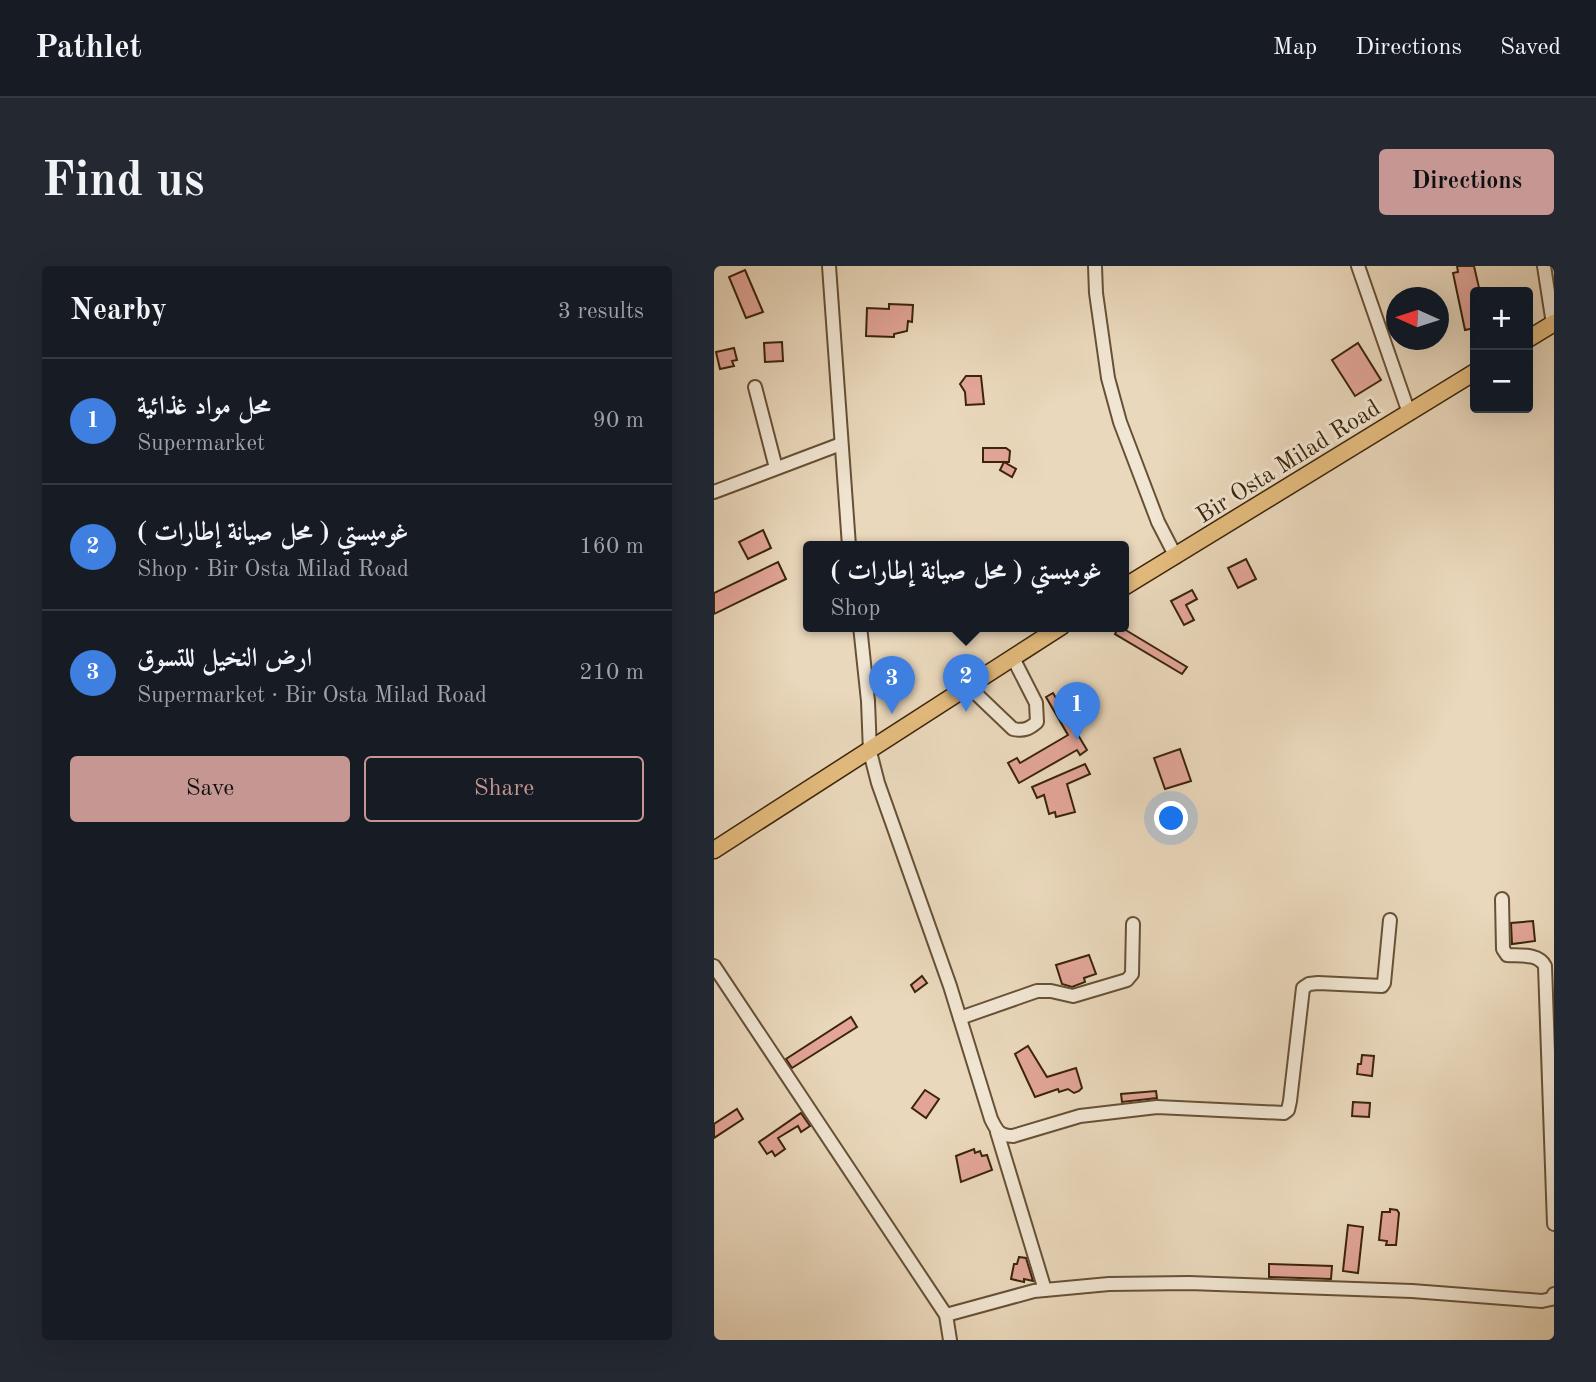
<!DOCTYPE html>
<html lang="en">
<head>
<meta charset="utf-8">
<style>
	:root { --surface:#171b24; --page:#242831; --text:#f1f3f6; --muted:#9ea1a6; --line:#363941; --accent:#c59692 }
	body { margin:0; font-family:"Old Standard TT",Amiri,serif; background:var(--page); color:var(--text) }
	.controls { position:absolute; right:21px; top:21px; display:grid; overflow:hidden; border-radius:7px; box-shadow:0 7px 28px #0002 }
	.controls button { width:63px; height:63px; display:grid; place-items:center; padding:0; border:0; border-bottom:2px solid var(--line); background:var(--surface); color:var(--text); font:35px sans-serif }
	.compass { position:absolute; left:672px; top:21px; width:63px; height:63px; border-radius:50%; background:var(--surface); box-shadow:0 7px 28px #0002; rotate:273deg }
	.you { position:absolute; left:458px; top:553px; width:24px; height:24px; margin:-18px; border:5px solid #fff; border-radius:50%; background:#1a73e8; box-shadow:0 0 0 10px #1a73e833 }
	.badge { display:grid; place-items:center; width:46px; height:46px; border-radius:50%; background:var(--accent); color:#fff; font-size:23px; font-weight:700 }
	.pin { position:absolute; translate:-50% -58px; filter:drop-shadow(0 2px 4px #0008) }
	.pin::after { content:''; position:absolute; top:37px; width:24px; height:21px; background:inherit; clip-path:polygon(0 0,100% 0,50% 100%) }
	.popup { position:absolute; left:89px; top:275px; width:326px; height:91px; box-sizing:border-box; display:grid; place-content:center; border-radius:7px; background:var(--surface); filter:drop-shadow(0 2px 5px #0005); font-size:23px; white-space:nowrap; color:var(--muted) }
	.popup b { font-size:26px; color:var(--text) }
	.popup::after { content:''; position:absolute; left:50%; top:100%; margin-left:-14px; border:14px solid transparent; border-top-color:var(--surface) }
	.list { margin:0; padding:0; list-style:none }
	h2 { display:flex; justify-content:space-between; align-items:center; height:91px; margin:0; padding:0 28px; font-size:30px }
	h2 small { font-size:23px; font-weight:400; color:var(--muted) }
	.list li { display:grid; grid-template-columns:46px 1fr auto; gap:21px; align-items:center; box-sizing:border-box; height:126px; padding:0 28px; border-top:2px solid var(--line) }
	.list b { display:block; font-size:26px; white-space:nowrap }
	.list p { margin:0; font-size:23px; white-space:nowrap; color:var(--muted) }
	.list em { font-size:23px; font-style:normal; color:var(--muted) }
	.actions { display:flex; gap:14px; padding:21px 28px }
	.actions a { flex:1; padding:16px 0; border:2px solid var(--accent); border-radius:7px; text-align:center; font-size:24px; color:var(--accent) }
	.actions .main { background:var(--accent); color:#111 }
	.map { position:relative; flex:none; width:840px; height:1074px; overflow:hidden; border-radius:7px }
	header { display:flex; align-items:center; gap:42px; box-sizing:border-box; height:98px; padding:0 35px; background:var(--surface); border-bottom:2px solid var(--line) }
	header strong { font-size:33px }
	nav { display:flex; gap:38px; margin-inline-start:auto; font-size:24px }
	.intro { display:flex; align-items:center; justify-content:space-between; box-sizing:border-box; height:168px; padding:0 42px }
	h1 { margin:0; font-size:49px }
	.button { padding:18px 32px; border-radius:7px; background:var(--accent); color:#111; font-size:24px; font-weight:700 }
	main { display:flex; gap:42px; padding:0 42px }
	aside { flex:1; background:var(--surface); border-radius:7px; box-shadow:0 7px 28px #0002 }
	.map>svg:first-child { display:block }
</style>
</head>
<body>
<header>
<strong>Pathlet</strong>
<nav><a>Map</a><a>Directions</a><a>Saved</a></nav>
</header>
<div class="intro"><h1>Find us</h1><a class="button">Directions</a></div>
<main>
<aside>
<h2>Nearby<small>3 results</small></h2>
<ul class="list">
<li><span class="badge" style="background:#3f7fe0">1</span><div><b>محل مواد غذائية</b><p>Supermarket</p></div><em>90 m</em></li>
<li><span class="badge" style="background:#3f7fe0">2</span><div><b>غوميستي ( محل صيانة إطارات )</b><p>Shop · Bir Osta Milad Road</p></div><em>160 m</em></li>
<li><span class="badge" style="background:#3f7fe0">3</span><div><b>ارض النخيل للتسوق</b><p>Supermarket · Bir Osta Milad Road</p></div><em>210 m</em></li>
</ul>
<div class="actions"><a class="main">Save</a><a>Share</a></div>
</aside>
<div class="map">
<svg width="840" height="1074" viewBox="0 0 840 1074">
	<rect width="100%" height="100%" fill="#ead8bc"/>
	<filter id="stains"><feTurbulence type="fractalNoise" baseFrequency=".00286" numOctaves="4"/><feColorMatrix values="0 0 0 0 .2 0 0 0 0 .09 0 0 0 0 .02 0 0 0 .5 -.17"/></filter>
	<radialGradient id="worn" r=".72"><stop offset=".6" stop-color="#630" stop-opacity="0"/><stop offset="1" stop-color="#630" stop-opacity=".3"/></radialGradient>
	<g fill="#e2a598" stroke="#3b240a" stroke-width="2">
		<polygon points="743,0 760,0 766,26 761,26 761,62 751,64 739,7 744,6"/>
		<polygon points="31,4 49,46 32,52 15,11"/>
		<polygon points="175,38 199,39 198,56 194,55 193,65 180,68 180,71 152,70 153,42 175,43"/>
		<polygon points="68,76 69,95 51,96 50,77"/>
		<polygon points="644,77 667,114 641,130 618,94"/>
		<polygon points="20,82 23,94 18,95 20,100 6,103 2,86"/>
		<polygon points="252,110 267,110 270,138 252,139 251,126 246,118"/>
		<polygon points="269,182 292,182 296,185 295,196 269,196"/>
		<polygon points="290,196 302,203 298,211 286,204"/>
		<polygon points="49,264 57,282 34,293 25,276"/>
		<polygon points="532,293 542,313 524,322 514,302"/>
		<polygon points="64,296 72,313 0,348 0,327"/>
		<polygon points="478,324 483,333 472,339 480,354 470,359 457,335"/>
		<polygon points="405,360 473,401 468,408 401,368"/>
		<polygon points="339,427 373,484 366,489 363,484 305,517 294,497 303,492 306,497 354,469 332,431"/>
		<polygon points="466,483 477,515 451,523 440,492"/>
		<polygon points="371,498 376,508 353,518 361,546 342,551 341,546 335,548 330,529 323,532 318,521"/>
		<polygon points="819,655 821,675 798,678 797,657"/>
		<polygon points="375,689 382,708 370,712 371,716 358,721 348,718 342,699"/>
		<polygon points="208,710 213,717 201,726 197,719"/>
		<polygon points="137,751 143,761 78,802 72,793"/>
		<polygon points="314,780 333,811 362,802 368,822 365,825 360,827 354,823 345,826 344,823 321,831 301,788"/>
		<polygon points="648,789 660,790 658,810 643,808 644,798 647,798"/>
		<polygon points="211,824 225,833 212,852 198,842"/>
		<polygon points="442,825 443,832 408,836 407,828"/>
		<polygon points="639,836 656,837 655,851 638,850"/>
		<polygon points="23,843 29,853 0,872 0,858"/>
		<polygon points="87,847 96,860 87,866 84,860 64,872 71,883 61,890 58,885 53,888 45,876"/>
		<polygon points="260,883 261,887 266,885 268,890 273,889 278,904 247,916 242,890"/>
		<polygon points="676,943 683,944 685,947 682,979 672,979 673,975 665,974 668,946 676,946"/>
		<polygon points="634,959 649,961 644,1007 629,1005"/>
		<polygon points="305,991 312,992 319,1015 310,1013 310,1016 297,1013 300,998 303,998"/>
		<polygon points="555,998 618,1000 617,1013 555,1011"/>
	</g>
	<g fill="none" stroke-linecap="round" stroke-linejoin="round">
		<g stroke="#675136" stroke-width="16">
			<g id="minor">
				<polyline points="115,0 135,280"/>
				<polyline points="381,0 382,27 394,112 406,156 444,256 462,291"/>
				<polyline points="644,0 695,147"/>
				<polyline points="830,0 839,58"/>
				<polyline points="41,121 62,202"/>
				<polyline points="0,226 127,178"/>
				<path d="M146,360l8,75 2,51 8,31 72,203 41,133c6,12 8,17 22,17l67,-20 77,-9 127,6 4,-3 2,-9 13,-113 6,-4 9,-1 64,3 2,-3 6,-63"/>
				<path d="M255,421l44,42c11,2 16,0 24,-7l-1,-19 -23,-45"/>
				<path d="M788,633l1,50 4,6c13,1 31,-2 38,11l9,258"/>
				<polyline points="0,700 232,1049 236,1074"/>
				<polyline points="246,752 323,725 337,725 359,730 413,714 418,708 419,658"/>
				<polyline points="283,866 331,1024"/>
				<polyline points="232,1049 320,1025 395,1018 475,1017 698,1025 828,1035 837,1033 840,1028"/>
			</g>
		</g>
		<g stroke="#3b240a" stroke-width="19">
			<g id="major">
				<polyline points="814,73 840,57"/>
				<polyline points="410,321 761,106"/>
				<polyline points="0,584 348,360"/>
			</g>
		</g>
		<use href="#minor" stroke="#f1e6d3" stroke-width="12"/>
		<use href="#major" stroke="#e5bc7e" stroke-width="16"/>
	</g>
	<g text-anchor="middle" stroke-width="6" stroke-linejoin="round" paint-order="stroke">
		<g font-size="24" fill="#3b240a" stroke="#f1e6d3">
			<text transform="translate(574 195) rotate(-32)" y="8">Bir Osta Milad Road</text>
		</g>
	</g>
	<rect width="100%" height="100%" filter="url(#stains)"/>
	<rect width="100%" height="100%" fill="url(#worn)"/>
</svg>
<div class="controls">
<button>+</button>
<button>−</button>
</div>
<svg class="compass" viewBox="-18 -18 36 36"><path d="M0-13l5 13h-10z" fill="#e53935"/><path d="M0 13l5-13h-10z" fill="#9ea1a6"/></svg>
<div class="you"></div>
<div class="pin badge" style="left:363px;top:474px;background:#3f7fe0">1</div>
<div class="pin badge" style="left:252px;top:446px;background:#3f7fe0">2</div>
<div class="popup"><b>غوميستي ( محل صيانة إطارات )</b>Shop</div>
<div class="pin badge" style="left:178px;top:448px;background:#3f7fe0">3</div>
</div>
</main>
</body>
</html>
